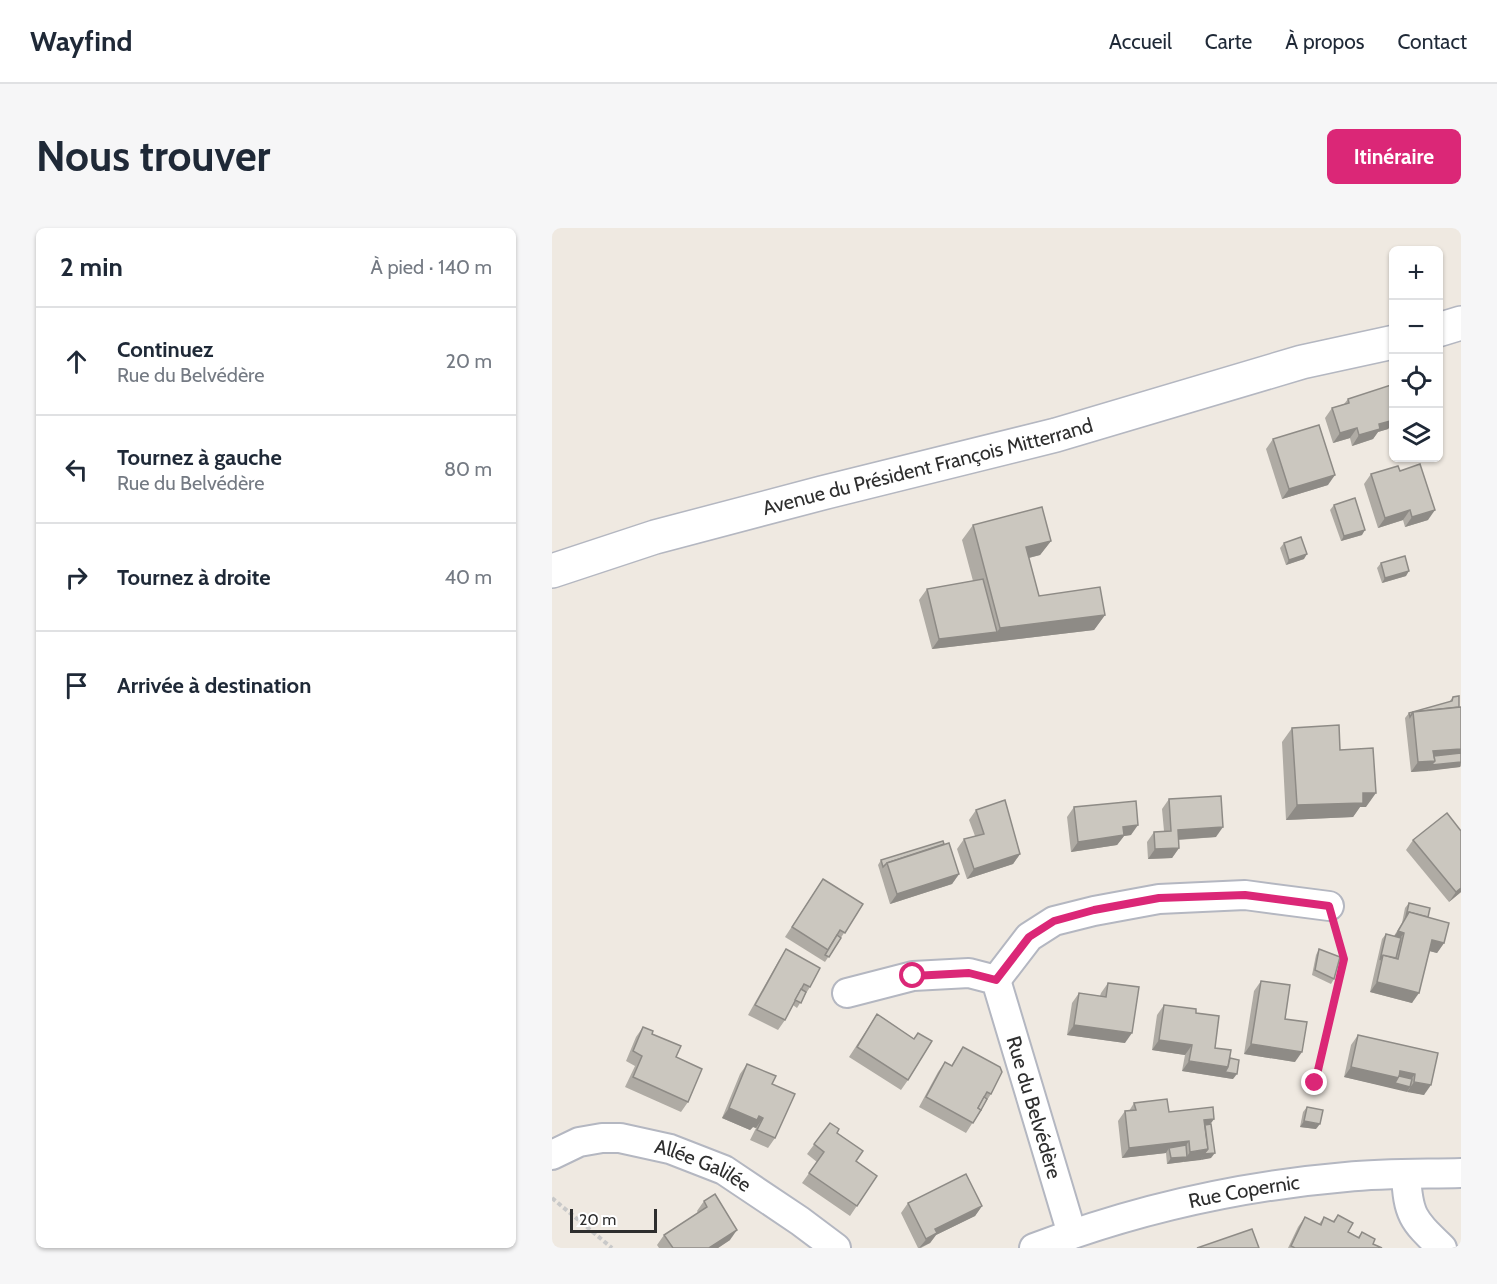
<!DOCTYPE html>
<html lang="fr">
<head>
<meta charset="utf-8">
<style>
	:root { --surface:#fff; --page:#f6f6f7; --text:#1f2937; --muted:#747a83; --line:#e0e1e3; --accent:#db2777 }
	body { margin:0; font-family:Cabin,sans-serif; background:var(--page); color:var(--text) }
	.controls { position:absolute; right:18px; top:18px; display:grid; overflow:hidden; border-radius:9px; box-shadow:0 2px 4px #0004 }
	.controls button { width:54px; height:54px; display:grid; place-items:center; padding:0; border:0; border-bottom:2px solid var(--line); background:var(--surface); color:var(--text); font:30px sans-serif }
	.scale { position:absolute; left:18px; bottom:15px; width:87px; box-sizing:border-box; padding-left:6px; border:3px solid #2e2e2e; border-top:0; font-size:16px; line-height:21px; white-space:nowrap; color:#2e2e2e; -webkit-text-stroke:4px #fff; paint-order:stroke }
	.stop { position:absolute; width:18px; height:18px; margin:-14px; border:4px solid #db2777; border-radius:50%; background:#fff }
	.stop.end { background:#db2777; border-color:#fff; box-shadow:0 2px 6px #0008 }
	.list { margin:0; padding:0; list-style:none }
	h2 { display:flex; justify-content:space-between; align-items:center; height:78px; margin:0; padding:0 24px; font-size:26px }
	h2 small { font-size:20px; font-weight:400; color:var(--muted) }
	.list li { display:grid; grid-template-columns:39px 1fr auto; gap:18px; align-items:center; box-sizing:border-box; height:108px; padding:0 24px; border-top:2px solid var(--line) }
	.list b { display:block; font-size:22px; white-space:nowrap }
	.list p { margin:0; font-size:20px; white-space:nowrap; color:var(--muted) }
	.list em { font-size:20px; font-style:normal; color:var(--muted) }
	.icon { flex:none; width:33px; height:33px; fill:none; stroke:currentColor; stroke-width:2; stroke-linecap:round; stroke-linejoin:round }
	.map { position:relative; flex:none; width:909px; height:1020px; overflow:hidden; border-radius:9px }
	header { display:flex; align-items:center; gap:36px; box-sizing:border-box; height:84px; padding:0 30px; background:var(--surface); border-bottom:2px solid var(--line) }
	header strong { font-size:28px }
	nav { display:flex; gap:33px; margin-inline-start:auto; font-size:21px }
	.intro { display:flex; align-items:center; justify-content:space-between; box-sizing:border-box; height:144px; padding:0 36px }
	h1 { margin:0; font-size:42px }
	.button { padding:15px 27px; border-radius:9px; background:var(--accent); color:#fff; font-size:21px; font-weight:700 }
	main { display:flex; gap:36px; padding:0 36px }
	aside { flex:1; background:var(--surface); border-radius:9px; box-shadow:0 2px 4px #0004 }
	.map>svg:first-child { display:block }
</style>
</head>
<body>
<header>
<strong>Wayfind</strong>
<nav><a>Accueil</a><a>Carte</a><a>À propos</a><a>Contact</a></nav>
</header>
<div class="intro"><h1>Nous trouver</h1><a class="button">Itinéraire</a></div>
<main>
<aside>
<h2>2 min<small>À pied · 140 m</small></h2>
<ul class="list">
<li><svg class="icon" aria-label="ahead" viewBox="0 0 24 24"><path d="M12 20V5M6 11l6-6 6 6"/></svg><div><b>Continuez</b><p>Rue du Belvédère</p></div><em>20 m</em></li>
<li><svg class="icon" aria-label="left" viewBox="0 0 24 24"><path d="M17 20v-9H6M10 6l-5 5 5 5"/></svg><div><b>Tournez à gauche</b><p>Rue du Belvédère</p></div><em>80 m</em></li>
<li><svg class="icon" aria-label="right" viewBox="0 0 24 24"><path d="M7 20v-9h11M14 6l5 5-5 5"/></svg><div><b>Tournez à droite</b></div><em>40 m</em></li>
<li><svg class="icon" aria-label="arrive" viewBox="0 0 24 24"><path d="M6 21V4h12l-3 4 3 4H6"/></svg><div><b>Arrivée à destination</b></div></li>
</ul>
</aside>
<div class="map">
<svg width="909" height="1020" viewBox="0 0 909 1020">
	<rect width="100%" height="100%" fill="#efe9e1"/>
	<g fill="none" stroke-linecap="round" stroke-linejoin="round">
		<g stroke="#b4b7c1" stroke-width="32">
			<g id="minor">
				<polyline points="444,752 477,709 502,693 542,683 607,671 693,667 777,678"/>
				<path id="s1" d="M295,765l66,-17 56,-3 27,7 76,254"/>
				<path id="s2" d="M0,927l27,-13 23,-4h18l50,11 54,21 76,51 36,27"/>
				<path d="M854,946c2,42 7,46 36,74"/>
				<path id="s3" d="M482,1020c100,-38 206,-62 312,-71 38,-4 77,-3 115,-4"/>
			</g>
		</g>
		<g stroke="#b4b7c1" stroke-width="36">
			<g id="tertiary">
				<polyline points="886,102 909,95"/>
				<path id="s4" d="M0,343l103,-34 167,-44 234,-58 246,-73 92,-20"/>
			</g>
		</g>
		<g stroke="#c9c9c9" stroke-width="4" stroke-dasharray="4.5 3" stroke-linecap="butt">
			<polyline points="763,855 793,731 785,705"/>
			<polyline points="0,970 60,1020"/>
		</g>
		<use href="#minor" stroke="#fff" stroke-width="28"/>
		<use href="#tertiary" stroke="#fff" stroke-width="33"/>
	</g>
	<g fill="#afaba4">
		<polygon points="796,171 840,195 836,201 826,204 821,211 800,218 798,210 781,215 773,190 780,180 792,176"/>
		<polygon points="721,211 776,257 730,271 714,221"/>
		<polygon points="848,243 876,292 853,299 851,292 826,300 812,256 819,246"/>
		<polygon points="782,277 810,307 789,313 778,282"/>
		<polygon points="421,297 499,313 488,327 477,330 487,368 553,387 542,402 380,421 367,372 375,361 421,353 410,312"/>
		<polygon points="732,315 752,331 734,337 728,320"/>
		<polygon points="829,335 854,348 830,355 825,340"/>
		<polygon points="901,469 907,479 909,479 909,538 908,539 859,544 853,490 857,485 897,474"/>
		<polygon points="740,500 788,522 814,579 808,579 801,589 734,592 730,514"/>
		<polygon points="617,571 664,609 627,612 627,620 620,630 596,631 595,614 602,604 612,603 610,581"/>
		<polygon points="522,579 579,607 572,608 565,617 519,624 515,589"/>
		<polygon points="424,582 468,626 461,636 415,651 405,621 412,611 423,608 417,592"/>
		<polygon points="909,603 909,664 897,674 854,622 861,612"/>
		<polygon points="329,632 407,646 400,656 338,676 326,637"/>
		<polygon points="271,651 311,676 273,734 233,709"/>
		<polygon points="857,675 876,689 892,715 885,725 878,723 860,775 818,764 830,711 834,706 842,708 850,695 853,680"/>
		<polygon points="234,721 258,759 245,780 241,777 233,792 226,802 196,787 227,732"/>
		<polygon points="767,721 782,751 779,756 760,747 764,727"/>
		<polygon points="709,753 733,791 743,834 692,826 702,763"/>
		<polygon points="556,755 573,815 515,807 520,775 527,765 548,768 549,765"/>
		<polygon points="612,777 644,785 663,820 678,830 681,851 630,843 633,827 600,822 605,787"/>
		<polygon points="325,786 362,811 366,805 356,852 349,862 297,829"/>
		<polygon points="91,799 100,806 124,829 136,874 129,884 73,859 83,838 74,833 84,809"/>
		<polygon points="806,807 886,825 872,867 792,849 799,817"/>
		<polygon points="411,819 439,866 414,905 367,879 386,844 393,834 399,838"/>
		<polygon points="195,836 220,856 223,910 216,920 198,912 204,900 201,899 198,902 170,890 188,846"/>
		<polygon points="582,875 659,896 659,930 631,934 615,936 614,925 570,930 566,893 573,883 577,883"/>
		<polygon points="755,879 764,901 748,899 751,884"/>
		<polygon points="278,895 304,933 325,948 298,988 250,955 265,934 255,926"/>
		<polygon points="152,973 178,1012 166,1020 107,1020 105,1017 112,1007 146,985 145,983"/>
		<polygon points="356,975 430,978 423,988 384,1007 378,1015 369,1020 366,1020 349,985"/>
		<polygon points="786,987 796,1004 806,1009 810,1004 821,1016 830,1020 736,1020 746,999 753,989 767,996 772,989 781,993"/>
	</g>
	<g fill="#8e8b86">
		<polygon points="842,187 842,194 836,201 826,204 821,211 800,218 807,207"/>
		<polygon points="805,200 798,210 781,215 788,205"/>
		<polygon points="783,247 776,257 730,271 737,261"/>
		<polygon points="858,282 851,292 826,300 833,290"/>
		<polygon points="883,282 876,292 853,299 860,289"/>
		<polygon points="813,302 810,307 789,313 792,308"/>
		<polygon points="499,313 488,327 464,333 474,319"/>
		<polygon points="755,326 752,331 734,337 737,332"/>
		<polygon points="857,343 854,348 830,355 833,350"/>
		<polygon points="553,387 542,402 380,421 387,411 445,404 448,400"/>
		<polygon points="909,521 909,528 879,533 881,523"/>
		<polygon points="883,533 876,543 859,544 866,534"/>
		<polygon points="909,534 908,539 876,543 879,537"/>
		<polygon points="811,565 824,565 814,579 808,579 801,589 734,592 745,577"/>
		<polygon points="586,597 579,607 572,608 565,617 519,624 526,614 571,599"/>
		<polygon points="671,599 664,609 619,612 626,602"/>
		<polygon points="627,620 620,630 596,631 603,621"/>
		<polygon points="468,626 461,636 415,651 422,641"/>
		<polygon points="407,646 400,656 338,676 345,666"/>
		<polygon points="909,660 909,664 897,674 904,664"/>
		<polygon points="846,703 852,705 845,715 839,713"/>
		<polygon points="880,712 892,715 885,725 873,722"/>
		<polygon points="825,754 867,765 860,775 818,764"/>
		<polygon points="522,797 580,805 573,815 515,807"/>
		<polygon points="607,812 640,817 633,827 600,822"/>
		<polygon points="699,816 750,824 743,834 692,826"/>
		<polygon points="637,833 676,839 685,846 681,851 630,843"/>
		<polygon points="799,839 848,843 863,846 856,856 858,859 855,864 792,849"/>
		<polygon points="862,854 879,857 872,867 855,864"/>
		<polygon points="177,880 211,890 204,900 201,899 198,902 170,890"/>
		<polygon points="662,891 655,901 649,902 652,892"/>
		<polygon points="752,893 768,896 764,901 748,899"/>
		<polygon points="637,913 630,923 617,920 614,925 570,930 577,920"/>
		<polygon points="656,921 649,932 631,934 638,924"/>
		<polygon points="663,925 659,930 649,932 652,926"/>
		<polygon points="635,929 631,934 615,936 619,930"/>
		<polygon points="430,978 423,988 384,1007 378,1015 367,1020 383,1001"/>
		<polygon points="185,1002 178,1012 166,1020 157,1020"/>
	</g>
	<g fill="#cbc7bf" stroke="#8e8b86" stroke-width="1.5">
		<polygon points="842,156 842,192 827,196 828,201 807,207 805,200 788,205 780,180 797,175 796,171"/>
		<polygon points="767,197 783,247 737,261 721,211"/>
		<polygon points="868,236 883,282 860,289 858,282 833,290 819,246 846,238 848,243"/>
		<polygon points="803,270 813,302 792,308 782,277"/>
		<polygon points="490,279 499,313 474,319 487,368 548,359 553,387 448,400 421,297"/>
		<polygon points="749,309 755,326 737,332 732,315"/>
		<polygon points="853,328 857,343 833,350 829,335"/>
		<polygon points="431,351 445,404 387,411 375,361"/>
		<polygon points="907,468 907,479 861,484 858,489 857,485 900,473 901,469"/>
		<polygon points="909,479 909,521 881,523 883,533 866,534 861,484"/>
		<polygon points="787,497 788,522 821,520 824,565 811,565 811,575 745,577 740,500"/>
		<polygon points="909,525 909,534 879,537 883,533 882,528"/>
		<polygon points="669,568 671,599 626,602 627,620 603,621 602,604 619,603 617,571"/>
		<polygon points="453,572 468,626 422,641 412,611 432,606 424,582"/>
		<polygon points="584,573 586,597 571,599 572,607 526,614 522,579"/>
		<polygon points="895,585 909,603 909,660 904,664 861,612"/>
		<polygon points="391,613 392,616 335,635 331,639 329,632"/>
		<polygon points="397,615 407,646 345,666 335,635"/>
		<polygon points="271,651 311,676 293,705 288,702 276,722 240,699"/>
		<polygon points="857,675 878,680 876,689 857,684 854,689"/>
		<polygon points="857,684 897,695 892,715 880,712 867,765 825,754 831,727 846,731 852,705 846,703"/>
		<polygon points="834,706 849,710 844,730 831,727 828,732"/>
		<polygon points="285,707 289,710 277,729 273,727"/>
		<polygon points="234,721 268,740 258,759 252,756 233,792 203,777"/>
		<polygon points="767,721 788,729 782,751 763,742"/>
		<polygon points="709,753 738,757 733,791 755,794 750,824 699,816"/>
		<polygon points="556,755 587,759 580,805 522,797 527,765 554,769"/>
		<polygon points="249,761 254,764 249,775 243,772"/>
		<polygon points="612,777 644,781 644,785 667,788 663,820 679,822 676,839 637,833 640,817 607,812"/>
		<polygon points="325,786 362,811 366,805 380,813 356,852 305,819"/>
		<polygon points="91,799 101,803 100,806 129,818 124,829 150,841 136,874 81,849 90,828 81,823"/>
		<polygon points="806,807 886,825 879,857 862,854 863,846 848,843 847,850 799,839"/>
		<polygon points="411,819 448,839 450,844 439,866 435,864 426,880 429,882 421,895 374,869 393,834 400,838"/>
		<polygon points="678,830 687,832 685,846 673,844 676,839"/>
		<polygon points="195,836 224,848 220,856 243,866 223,910 205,902 211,890 207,888 205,892 177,880"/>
		<polygon points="847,848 860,851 858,859 843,855"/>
		<polygon points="432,869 435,871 429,882 426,880"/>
		<polygon points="615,871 617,884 661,879 662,891 652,892 656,921 638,924 637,913 577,920 573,883 584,882 582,875"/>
		<polygon points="755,879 771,882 768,896 752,893"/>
		<polygon points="278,895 287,901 285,905 311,923 304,933 325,948 305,978 257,945 272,924 262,916"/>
		<polygon points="659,896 663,925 652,926 656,921 653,897"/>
		<polygon points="634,917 635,929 619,930 617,920"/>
		<polygon points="414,946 430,978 383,1001 385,1005 374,1011 356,975"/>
		<polygon points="163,966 185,1002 157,1020 121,1020 112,1007 155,979 152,973"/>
		<polygon points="786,987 801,995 796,1004 807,1010 810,1004 823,1011 821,1016 830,1020 743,1020 739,1018 753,989 769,997 772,989 782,994"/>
		<polygon points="700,1001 707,1020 645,1020"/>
	</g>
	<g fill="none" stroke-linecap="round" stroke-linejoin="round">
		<polyline stroke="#db2777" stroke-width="8" points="361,748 417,745 444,752 477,709 502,693 542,682 607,670 693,667 777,678 792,731 763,855"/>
	</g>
	<g text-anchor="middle" stroke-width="4.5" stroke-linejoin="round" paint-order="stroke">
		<g font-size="20" fill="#2e2e2e" stroke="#fff">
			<text dy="7" stroke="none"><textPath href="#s4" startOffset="390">Avenue du Président François Mitterrand</textPath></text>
			<text dy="7" stroke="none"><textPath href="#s1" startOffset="285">Rue du Belvédère</textPath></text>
			<text dy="7" stroke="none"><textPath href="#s2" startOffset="159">Allée Galilée</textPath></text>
			<text dy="7" stroke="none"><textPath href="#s3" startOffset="218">Rue Copernic</textPath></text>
		</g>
	</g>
</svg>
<div class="controls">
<button>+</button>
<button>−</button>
<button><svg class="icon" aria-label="locate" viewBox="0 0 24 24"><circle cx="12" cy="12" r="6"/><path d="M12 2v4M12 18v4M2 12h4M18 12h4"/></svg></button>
<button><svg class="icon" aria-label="layers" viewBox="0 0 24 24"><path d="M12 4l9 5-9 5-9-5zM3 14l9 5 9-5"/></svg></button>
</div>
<div class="scale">20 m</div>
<div class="stop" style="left:361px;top:748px"></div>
<div class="stop end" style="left:763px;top:855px"></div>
</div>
</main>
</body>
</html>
